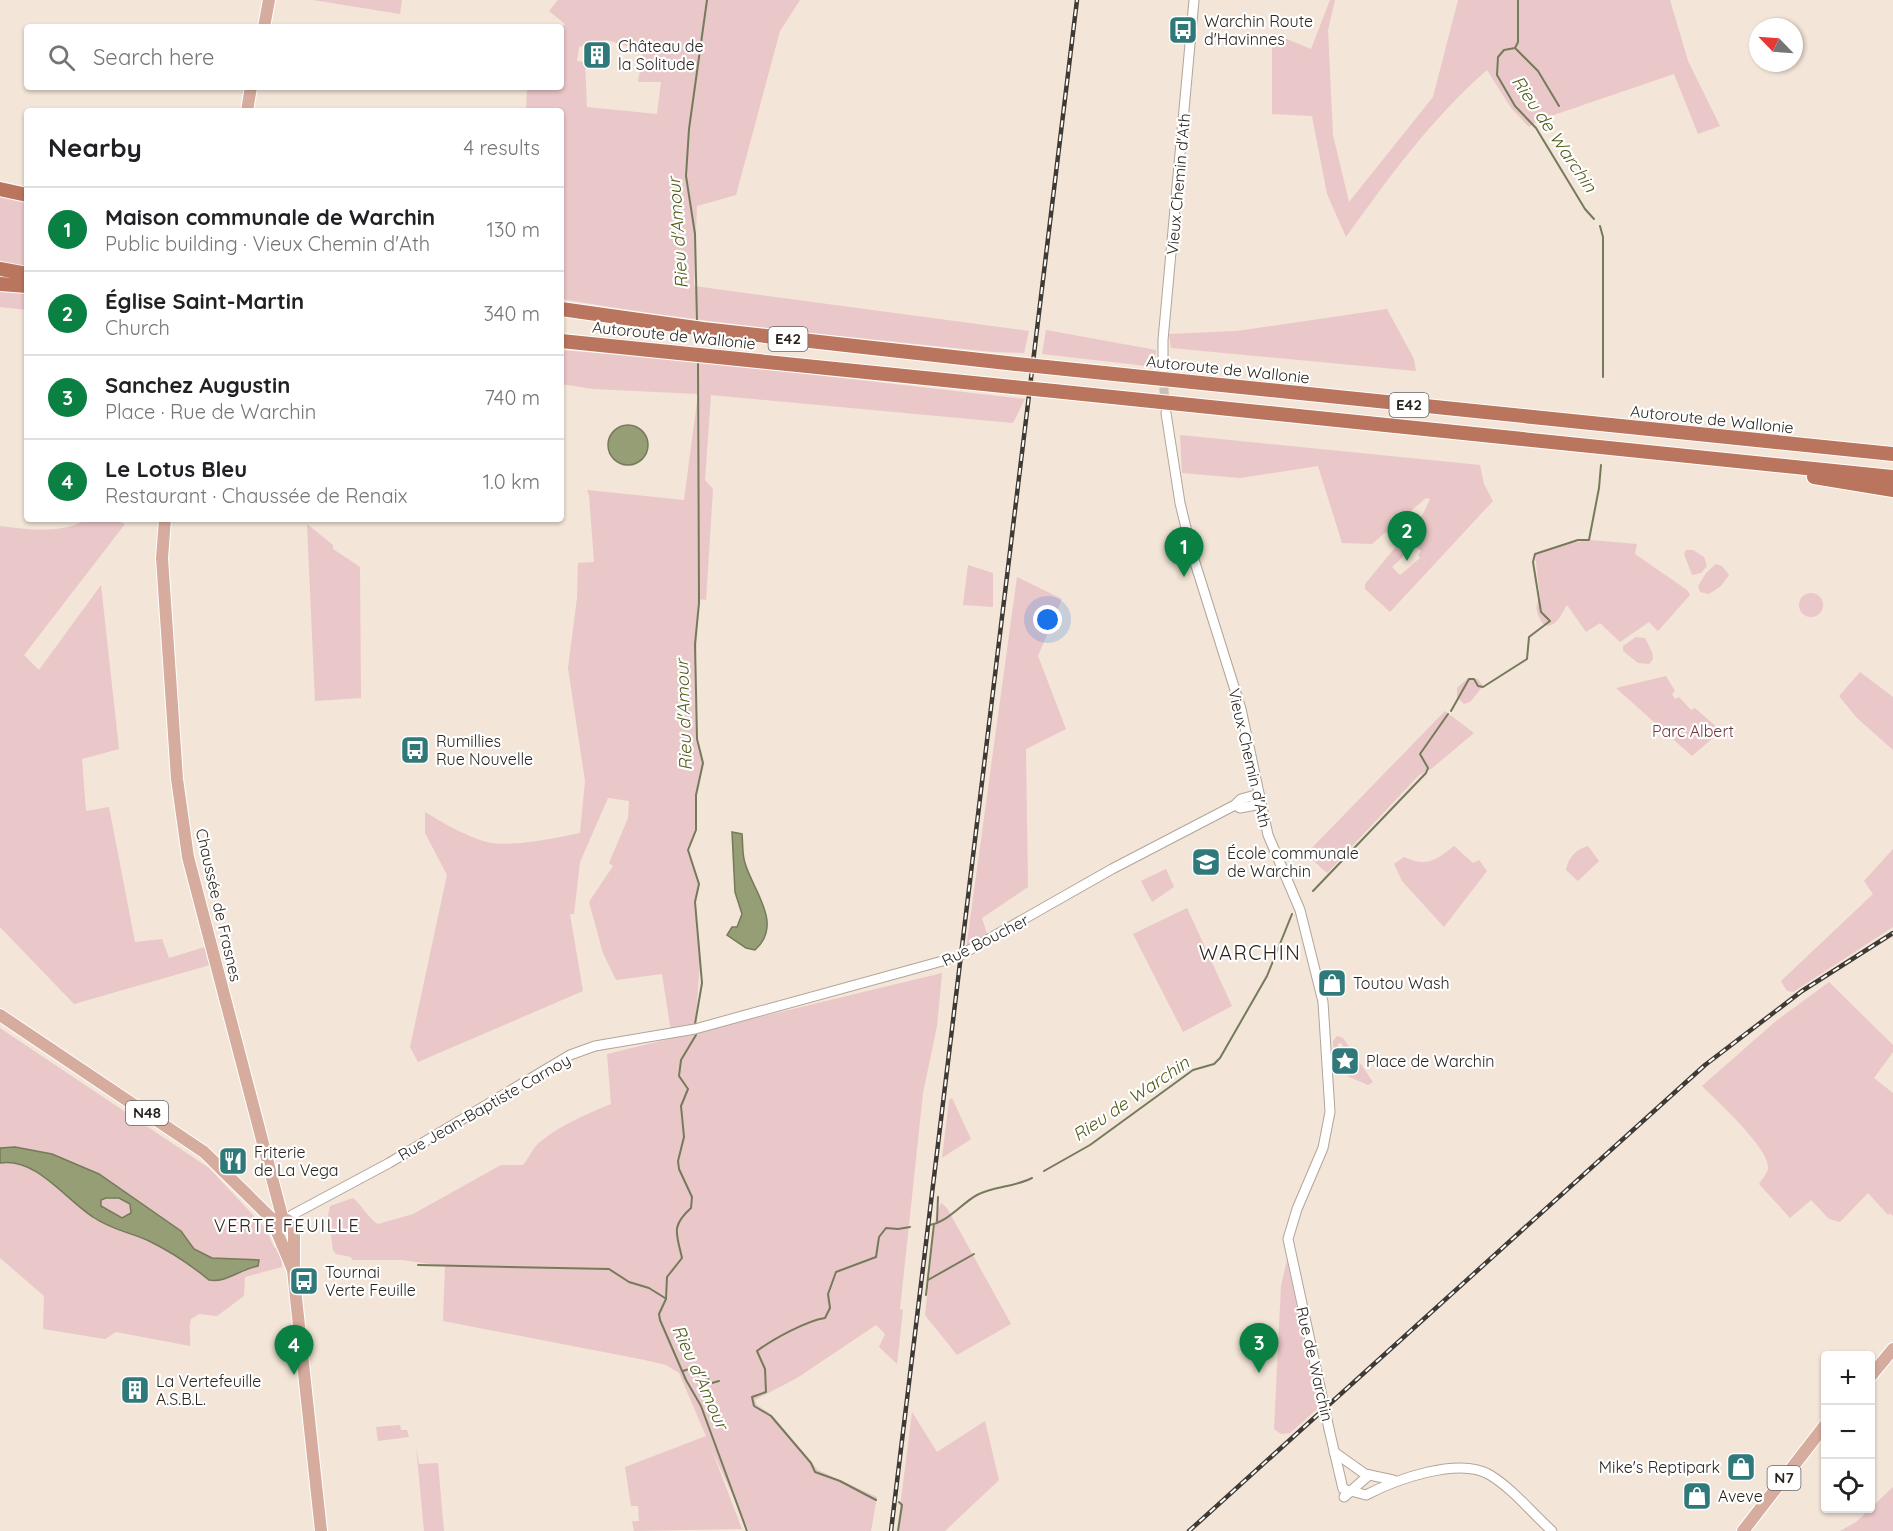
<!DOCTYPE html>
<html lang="en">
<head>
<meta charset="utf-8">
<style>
	:root { --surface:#fff; --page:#f2f2f2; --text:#202124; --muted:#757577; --line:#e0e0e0; --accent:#0b8043 }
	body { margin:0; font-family:Quicksand,sans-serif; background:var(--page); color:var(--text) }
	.controls { position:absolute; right:18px; bottom:18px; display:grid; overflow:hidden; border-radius:6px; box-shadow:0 2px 4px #0004 }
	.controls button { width:54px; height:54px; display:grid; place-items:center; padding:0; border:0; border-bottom:2px solid var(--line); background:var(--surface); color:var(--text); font:30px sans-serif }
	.compass { position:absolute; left:1749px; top:18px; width:54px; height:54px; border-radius:50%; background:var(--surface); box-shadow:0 2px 4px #0004; rotate:295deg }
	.you { position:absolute; left:1048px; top:620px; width:21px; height:21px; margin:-15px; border:4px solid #fff; border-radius:50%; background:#1a73e8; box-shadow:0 0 0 9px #1a73e833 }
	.badge { display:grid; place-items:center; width:39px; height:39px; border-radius:50%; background:var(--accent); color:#fff; font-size:20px; font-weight:700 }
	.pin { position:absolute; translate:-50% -50px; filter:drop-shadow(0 2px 3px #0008) }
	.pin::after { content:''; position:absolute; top:32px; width:21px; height:18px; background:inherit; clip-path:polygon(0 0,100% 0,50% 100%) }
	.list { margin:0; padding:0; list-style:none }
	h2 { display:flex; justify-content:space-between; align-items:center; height:78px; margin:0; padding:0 24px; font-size:26px }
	h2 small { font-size:20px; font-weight:400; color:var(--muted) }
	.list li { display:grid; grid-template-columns:39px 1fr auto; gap:18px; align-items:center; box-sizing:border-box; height:84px; padding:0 24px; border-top:2px solid var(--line) }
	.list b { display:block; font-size:22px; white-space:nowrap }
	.list p { margin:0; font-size:20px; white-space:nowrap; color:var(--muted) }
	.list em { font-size:20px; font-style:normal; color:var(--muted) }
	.icon { flex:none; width:33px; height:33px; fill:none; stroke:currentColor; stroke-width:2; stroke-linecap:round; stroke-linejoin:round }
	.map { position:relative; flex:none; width:1893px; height:1531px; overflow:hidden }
	.search { position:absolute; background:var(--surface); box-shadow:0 2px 4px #0004; left:24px; top:24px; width:540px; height:66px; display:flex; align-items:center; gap:15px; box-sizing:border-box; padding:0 21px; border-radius:6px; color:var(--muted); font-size:22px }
	.panel { position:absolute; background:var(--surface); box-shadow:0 2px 4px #0004; left:24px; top:108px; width:540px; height:414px; border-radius:6px }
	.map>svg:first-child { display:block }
</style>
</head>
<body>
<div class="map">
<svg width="1893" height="1531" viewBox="0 0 1893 1531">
	<rect width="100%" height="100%" fill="#f3e5d7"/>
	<g fill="#eac7c9" fill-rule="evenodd">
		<polygon points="313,0 402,0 400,14"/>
		<path d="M558,0h242l-20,31 -44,164 -39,11 -3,80 335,45 -5,22 -31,-1c-144,-15 -289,-28 -432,-53v-188h-35l1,-24h34v-58l4,-5 -16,-13zM607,40l36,11 -5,31h23l-4,32 -70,-7 -2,-45 -8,-1 2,-14z"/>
		<path d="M1330,0h5l-7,30 5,105 16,67 84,-105 25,-97h212l18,61 32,65 -22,8 -24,-60 -135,46 -10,7 -18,-19 -24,-38c-56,49 -97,106 -141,167l-19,-43 -15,-78 -40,-2v-81l39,16z"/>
		<polygon points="0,196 27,203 27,270 0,264"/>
		<polygon points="0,291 27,293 27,310 0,307"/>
		<polygon points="1387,309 1414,359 1416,371 1171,348 1169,334 1237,331"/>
		<polygon points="1046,330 1156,350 1155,367 1042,354"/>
		<path d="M561,350l143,12 321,37 -12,24 -302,-28 -6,85 8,9 -7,111 -7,-1 -3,61 1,79 6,24 -7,34v33l-8,20 11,34 -4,18 5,60 -5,67 -24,3 -9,-58 -46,6 -13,-27 -14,-51 24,-36 -4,-3 19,-45 1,-17 -21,-3 -28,64 -6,52h-4l13,77 -165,71 -8,-15 37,-172 -22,-42v-21c18,11 37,22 58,29 23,8 73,-3 97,-8l5,-52 -17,-113 9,-70 1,-35 16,-1 -5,-67 -2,-5 97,10 14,-106 -105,-5 -32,-5z"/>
		<path d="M1180,435l300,30 4,19 9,17 -103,111 -25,-23v-5l58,-70 7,-15 -4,-1 -54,46 -30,-1 -24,-77 -78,12 -58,-5zM1415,545l6,6 -3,4 2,3 -20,17 -8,-8z"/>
		<path d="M88,519h23l14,5 -101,131 15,15 62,-85 18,164 -37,10 4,52 23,-4 26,135 27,-3 7,19 36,-11 5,18 -136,39 -74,-77v-401c30,4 61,8 88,-7z"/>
		<polygon points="307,524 333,545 333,549 360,567 361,698 315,701"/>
		<path d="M1589,540l48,4 -2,10 52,36 3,5 -32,36 -9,-9 -29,20 -20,-19 -14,9 -19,-27c-6,9 -9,21 -22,21 -7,-8 -12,-19 -5,-28l-5,-44 25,-9z"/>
		<polygon points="1686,550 1693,550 1704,557 1707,566 1701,573 1692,575 1684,554"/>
		<polygon points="1716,564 1722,566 1729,575 1721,586 1709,594 1700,592 1698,586 1706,573"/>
		<polygon points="968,565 993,573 993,607 963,605"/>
		<polygon points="1017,577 1062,599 1038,656 1066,729 1026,749 1028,887 982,918 987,934 966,949"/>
		<circle cx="1811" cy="605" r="12"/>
		<polygon points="1636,637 1645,638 1652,652 1653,659 1649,664 1638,663 1623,651 1623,646"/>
		<polygon points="1860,672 1893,697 1893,750 1857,718 1839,696"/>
		<polygon points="1666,676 1675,691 1672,694 1675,699 1679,697 1691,710 1695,708 1721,731 1692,756 1616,688"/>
		<polygon points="1468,678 1478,679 1483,686 1470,702 1464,704 1457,697 1457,688"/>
		<polygon points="1445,711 1474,733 1431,769 1419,775 1327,873 1306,854"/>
		<path d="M1454,846l19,17 6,-3 8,11 -43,56 -42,-46 -8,-17 10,-7c23,10 31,4 50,-11z"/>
		<path d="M1588,846l11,15 -21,20 -12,-11c2,-12 10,-21 22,-24z"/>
		<polygon points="1893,849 1893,927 1793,992 1787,991 1781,981 1873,894 1864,881"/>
		<polygon points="1166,869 1174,887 1152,902 1141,881"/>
		<polygon points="1187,908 1232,1006 1183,1032 1133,934"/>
		<path d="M942,973l-5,53 -14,67 -23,216 3,1 -6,54 -18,-17 6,-13 -9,-9 -79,53 -42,22 2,5 14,9 47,56 59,27 -6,34h-122l-38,-83 31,81 -108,2 -2,-10h7l-1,-15h-7l-6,-39 81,-31 -27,-63 -13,-8 -21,-5 -202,-39 2,-55 -43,-6h-50l-1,-3 -15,-3 -3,-4 -5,-34 2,-10 23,-8c10,8 14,19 25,26l35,-10 88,-49h22c6,-7 10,-18 17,-23 20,-17 47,-28 71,-38l-4,-50z"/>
		<path d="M1829,982l64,63v7l-19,26 19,15v123l-3,-3 -2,2 -20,-22 -28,29 -11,-3 -18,-19 -21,18 -31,-34c3,-5 9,-11 9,-16 3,-18 -53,-69 -66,-82l74,-65z"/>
		<path d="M0,1028l209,140 57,61 8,18 7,4 1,16 -37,10 -1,19 -27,20 -18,-2 -8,5c-3,10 0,17 -1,27l-74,-14 -11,7 -62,-10 1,-33 -44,-38z"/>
		<polygon points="1337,1036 1343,1038 1373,1082 1368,1085 1347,1076 1351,1074 1349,1070 1344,1075 1338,1073 1338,1064 1347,1052 1341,1043 1338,1044 1338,1061 1334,1061 1333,1041"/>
		<polygon points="952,1098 971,1139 942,1158 949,1100"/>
		<polygon points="941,1203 947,1208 1011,1324 957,1355 925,1315 936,1215"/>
		<polygon points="1287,1260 1318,1408 1290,1433 1281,1434 1274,1429 1281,1286"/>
		<polygon points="912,1412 937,1452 985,1421 999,1480 945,1531 897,1531"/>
		<polygon points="400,1425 401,1430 407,1430 409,1437 378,1441 376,1427"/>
		<polygon points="416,1446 419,1464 438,1463 444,1531 424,1531"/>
		<polygon points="1893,1487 1893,1531 1840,1531 1856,1522"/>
	</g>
	<g fill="#959e74" stroke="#757a5b" stroke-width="1.5" fill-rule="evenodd">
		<circle cx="628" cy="445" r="20"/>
		<path d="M732,832l10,2c1,9 0,20 3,29 8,28 39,61 10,87l-9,-2 -19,-13 5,-8h5l5,-13 -7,-22z"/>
		<path d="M15,1147l37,7 47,20 82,57 13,18 18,9 47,2 -1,6c-18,3 -31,17 -49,14 -17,-14 -41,-30 -62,-40 -19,-8 -37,-11 -54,-23 -28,-18 -57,-60 -93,-54v-15zM106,1198h13l11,6 1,9 -9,5 -21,-12v-6z"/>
	</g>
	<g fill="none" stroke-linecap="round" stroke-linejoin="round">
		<g stroke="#757a5b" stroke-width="2">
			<polyline points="1518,0 1518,42 1515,48 1504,50 1498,57 1497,75 1515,106 1536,128 1585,209 1594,219"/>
			<polyline points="1516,49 1538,71 1559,106"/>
			<polyline points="1600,226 1603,237 1603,377"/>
			<polyline points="697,321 695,234 686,176 689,129 707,0"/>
			<polyline points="1451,711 1469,679 1474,679 1478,686 1483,687 1527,659 1529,637 1550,621 1541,612 1533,562 1535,554 1578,540 1589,540 1599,488 1601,465"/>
			<polyline points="1313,891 1426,773 1428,768 1420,754 1448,714"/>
			<polyline points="695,1024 702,983 695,902 699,884 688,850 696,830 696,795 703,763 697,739 695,644 699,603 698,364"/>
			<path d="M696,1035l-15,25 -2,16 9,13 -7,17 3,31 -6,24 1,8 13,28 -1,11c-21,19 -14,26 -9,50l-15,19 -1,22 -7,15 1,6 26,60 15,26 46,125"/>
			<polyline points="1044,1171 1090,1145 1193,1070 1214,1064 1220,1058 1267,976 1292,914"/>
			<polyline points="937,1221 938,1197"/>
			<path d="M929,1225c18,-2 33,-22 48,-30 17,-9 38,-8 55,-17"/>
			<polyline points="418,1265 609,1269 629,1282 649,1288 665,1298"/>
			<polyline points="928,1280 974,1254"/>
			<polyline points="926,1295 934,1224"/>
			<path d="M683,1371c15,-6 19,3 29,12l7,-2"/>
			<path d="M876,1500l-36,-19 -25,-9 -4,-9 -40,-47 -17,-10 -2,-9 14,-5 -1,-23 -8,-18c16,-12 49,-30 68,-33l5,-10 -2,-14 8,-22 40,-15 3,-20 7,-9 12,1 12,-2"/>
			<polyline points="898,1531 902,1505 899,1502"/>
		</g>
		<polyline stroke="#cbbfb2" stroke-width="9" stroke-dasharray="9 4.5" stroke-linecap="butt" points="1163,374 1165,405"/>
		<g stroke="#b2a598" stroke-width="11">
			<g id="minor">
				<polyline points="1163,369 1163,340 1194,0"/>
				<polyline points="1166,413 1180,503 1192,553 1241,709 1268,835 1300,910 1323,1002 1330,1112 1323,1148 1297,1209 1288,1239 1320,1387"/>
				<polyline points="1235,805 1240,808 1261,804"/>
				<polyline points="287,1220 292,1215 389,1163 570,1055 595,1046 695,1029 957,957 1112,869 1235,805 1241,799 1259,794"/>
				<path d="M1329,1429l14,60 23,6c29,-15 93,-39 124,-20 23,14 42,38 62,56"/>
				<polyline points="1334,1452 1365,1474 1393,1480"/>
				<polyline points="1344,1497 1369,1475"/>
			</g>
		</g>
		<g stroke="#fff" stroke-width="14">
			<g id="major">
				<polyline points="264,27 269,0"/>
				<polyline points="247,111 251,87"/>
				<polyline points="165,519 162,558 177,779 188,857 283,1220"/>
				<polyline points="0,1015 204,1152 278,1225"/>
				<polyline points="278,1224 287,1220 294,1225 294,1266"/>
				<polyline points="278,1225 277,1232 293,1270 321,1531"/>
				<polyline points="1870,1377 1893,1349"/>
				<polyline points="1743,1531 1826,1424"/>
			</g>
		</g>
		<g stroke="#fff" stroke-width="16">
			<g id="highway">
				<polyline points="0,189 27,195"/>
				<polyline points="0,269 27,274"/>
				<polyline points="0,284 27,286"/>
				<polyline points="561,309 703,329 1016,364"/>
				<polyline points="561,341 1013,387"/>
				<polyline points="1046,367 1893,454"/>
				<polyline points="1044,390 1893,477"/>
				<polyline points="1814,477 1893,490"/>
			</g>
		</g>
		<use href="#minor" stroke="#fff" stroke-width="9"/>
		<use href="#major" stroke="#d6ac9e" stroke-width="12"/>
		<use href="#highway" stroke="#ba755e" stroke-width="14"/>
		<g stroke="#403a34" stroke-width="4.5">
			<g id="rail">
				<polyline points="891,1531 1077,0"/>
				<polyline points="1189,1531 1705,1065 1802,991 1893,933"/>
			</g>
		</g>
		<use href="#rail" stroke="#fff" stroke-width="2" stroke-dasharray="7" stroke-linecap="butt"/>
		<g stroke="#b2a598" stroke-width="11" stroke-linecap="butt">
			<polyline id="minor-bridge" points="1320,1387 1329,1429"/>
		</g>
		<g stroke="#fff" stroke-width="16" stroke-linecap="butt">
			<g id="highway-bridge">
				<polyline points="1016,364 1046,367"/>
				<polyline points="1013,387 1044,390"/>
			</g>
		</g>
		<use href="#minor-bridge" stroke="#fff" stroke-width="9"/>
		<use href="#highway-bridge" stroke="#ba755e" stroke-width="14"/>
	</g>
	<defs>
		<g id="bus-square" transform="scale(1.5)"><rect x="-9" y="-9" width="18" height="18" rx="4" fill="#30797a" stroke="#fff"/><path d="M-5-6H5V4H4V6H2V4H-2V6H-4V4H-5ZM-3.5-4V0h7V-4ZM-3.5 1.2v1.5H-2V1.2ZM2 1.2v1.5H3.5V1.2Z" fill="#fff"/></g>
		<g id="building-square" transform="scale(1.5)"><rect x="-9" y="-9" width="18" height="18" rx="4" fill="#30797a" stroke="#fff"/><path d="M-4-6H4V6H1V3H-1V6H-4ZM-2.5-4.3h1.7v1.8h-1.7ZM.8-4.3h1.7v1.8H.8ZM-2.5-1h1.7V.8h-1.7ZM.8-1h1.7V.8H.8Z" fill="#fff"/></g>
		<g id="school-square" transform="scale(1.5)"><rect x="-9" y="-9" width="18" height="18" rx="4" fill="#30797a" stroke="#fff"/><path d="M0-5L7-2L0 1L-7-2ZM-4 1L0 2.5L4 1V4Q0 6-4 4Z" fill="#fff"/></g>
		<g id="shop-square" transform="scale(1.5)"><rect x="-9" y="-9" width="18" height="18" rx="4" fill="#30797a" stroke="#fff"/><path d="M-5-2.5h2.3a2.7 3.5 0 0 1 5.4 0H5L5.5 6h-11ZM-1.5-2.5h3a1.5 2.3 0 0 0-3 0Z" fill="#fff"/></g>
		<g id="sight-square" transform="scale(1.5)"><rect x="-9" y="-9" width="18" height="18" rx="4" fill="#30797a" stroke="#fff"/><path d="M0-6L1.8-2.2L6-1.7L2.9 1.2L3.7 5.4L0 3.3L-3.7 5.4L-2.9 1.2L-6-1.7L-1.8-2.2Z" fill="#fff"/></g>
		<g id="restaurant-square" transform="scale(1.5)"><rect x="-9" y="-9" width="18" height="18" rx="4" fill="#30797a" stroke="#fff"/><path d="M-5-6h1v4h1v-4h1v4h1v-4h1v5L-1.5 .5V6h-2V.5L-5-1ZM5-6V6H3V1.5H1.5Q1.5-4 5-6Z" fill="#fff"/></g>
	</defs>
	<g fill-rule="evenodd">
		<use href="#bus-square" x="1183" y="30"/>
		<use href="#building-square" x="597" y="55"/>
		<use href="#bus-square" x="415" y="750"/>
		<use href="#school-square" x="1206" y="862"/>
		<use href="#shop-square" x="1332" y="983"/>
		<use href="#sight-square" x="1345" y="1061"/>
		<use href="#restaurant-square" x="233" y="1161"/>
		<use href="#bus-square" x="304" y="1281"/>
		<use href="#building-square" x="135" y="1390"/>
		<use href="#shop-square" x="1741" y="1467"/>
		<use href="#shop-square" x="1697" y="1496"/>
	</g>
	<g text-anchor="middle" stroke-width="4.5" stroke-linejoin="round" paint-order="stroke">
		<g fill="#fff" stroke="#6a6663" stroke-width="1.5">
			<rect x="768.5" y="327" width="39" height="24" rx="4.5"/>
			<rect x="1389.5" y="393" width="39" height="24" rx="4.5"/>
			<rect x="126" y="1101" width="42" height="24" rx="4.5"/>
			<rect x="1767.5" y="1466" width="33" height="24" rx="4.5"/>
		</g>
		<g font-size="15" font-weight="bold" fill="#2a2520">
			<text x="788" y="344">E42</text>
			<text x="1409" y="410">E42</text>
			<text x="147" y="1118">N48</text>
			<text x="1784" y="1483">N7</text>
		</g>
		<g font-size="16" fill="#2a2520" stroke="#fff" text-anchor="start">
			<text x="1204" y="27">Warchin Route<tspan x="1204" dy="18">d'Havinnes</tspan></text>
			<text x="618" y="52">Château de<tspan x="618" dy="18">la Solitude</tspan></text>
			<text x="436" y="747">Rumillies<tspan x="436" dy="18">Rue Nouvelle</tspan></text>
			<text x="1227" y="859">École communale<tspan x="1227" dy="18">de Warchin</tspan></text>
			<text x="1353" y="989">Toutou Wash</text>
			<text x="1366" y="1067">Place de Warchin</text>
			<text x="254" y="1158">Friterie<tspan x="254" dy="18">de La Vega</tspan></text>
			<text x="325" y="1278">Tournai<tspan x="325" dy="18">Verte Feuille</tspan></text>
			<text x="156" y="1387">La Vertefeuille<tspan x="156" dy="18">A.S.B.L.</tspan></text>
			<text x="1720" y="1473" text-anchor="end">Mike's Reptipark</text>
			<text x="1718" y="1502">Aveve</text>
		</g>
		<g font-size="16" fill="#2a2520" stroke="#fff">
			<text transform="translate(1178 184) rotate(-85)" y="6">Vieux Chemin d'Ath</text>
			<text transform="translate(674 335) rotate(6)" y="6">Autoroute de Wallonie</text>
			<text transform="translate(1228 369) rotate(6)" y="6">Autoroute de Wallonie</text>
			<text transform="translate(1712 419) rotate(6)" y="6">Autoroute de Wallonie</text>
			<text transform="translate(1250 758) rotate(77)" y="6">Vieux Chemin d'Ath</text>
			<text transform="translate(219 905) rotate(77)" y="6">Chaussée de Frasnes</text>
			<text transform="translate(985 940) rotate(-27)" y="6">Rue Boucher</text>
			<text transform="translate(484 1107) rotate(-30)" y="6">Rue Jean-Baptiste Carnoy</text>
			<text transform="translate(1315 1364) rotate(77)" y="6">Rue de Warchin</text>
		</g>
		<g font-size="16" fill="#76363f" stroke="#fff">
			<text x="1693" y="737">Parc Albert</text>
		</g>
		<g font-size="18" font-style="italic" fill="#525d1b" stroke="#fff">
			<text transform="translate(1554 134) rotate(56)" y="6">Rieu de Warchin</text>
			<text transform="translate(678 233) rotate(-94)" y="6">Rieu d'Amour</text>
			<text transform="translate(684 715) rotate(-92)" y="6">Rieu d'Amour</text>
			<text transform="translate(1131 1099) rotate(-34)" y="6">Rieu de Warchin</text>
			<text transform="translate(700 1377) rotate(66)" y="6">Rieu d'Amour</text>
		</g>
		<g font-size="18" letter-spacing="1.5" fill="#2a2520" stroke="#fff">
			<text x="287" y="1232">VERTE FEUILLE</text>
		</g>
		<g font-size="20" letter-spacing="1.5" fill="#2a2520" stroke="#fff">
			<text x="1250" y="960">WARCHIN</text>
		</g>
	</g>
</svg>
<div class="controls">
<button>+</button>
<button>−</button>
<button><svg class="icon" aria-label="locate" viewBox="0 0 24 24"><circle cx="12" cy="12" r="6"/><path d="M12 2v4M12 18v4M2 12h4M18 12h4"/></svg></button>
</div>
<svg class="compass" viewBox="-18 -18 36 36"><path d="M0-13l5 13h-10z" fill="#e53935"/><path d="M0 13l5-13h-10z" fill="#757577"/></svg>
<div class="you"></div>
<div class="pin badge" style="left:1184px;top:577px">1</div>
<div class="pin badge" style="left:1407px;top:561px">2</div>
<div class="pin badge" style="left:1259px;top:1373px">3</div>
<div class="pin badge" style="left:294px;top:1375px">4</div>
<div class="search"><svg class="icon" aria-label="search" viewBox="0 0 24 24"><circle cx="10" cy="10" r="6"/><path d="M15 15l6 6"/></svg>Search here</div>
<section class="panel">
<h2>Nearby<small>4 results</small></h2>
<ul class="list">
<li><span class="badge">1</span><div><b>Maison communale de Warchin</b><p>Public building · Vieux Chemin d'Ath</p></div><em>130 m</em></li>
<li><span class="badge">2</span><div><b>Église Saint-Martin</b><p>Church</p></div><em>340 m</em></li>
<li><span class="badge">3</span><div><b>Sanchez Augustin</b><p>Place · Rue de Warchin</p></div><em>740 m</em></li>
<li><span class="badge">4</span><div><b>Le Lotus Bleu</b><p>Restaurant · Chaussée de Renaix</p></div><em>1.0 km</em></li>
</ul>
</section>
</div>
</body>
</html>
